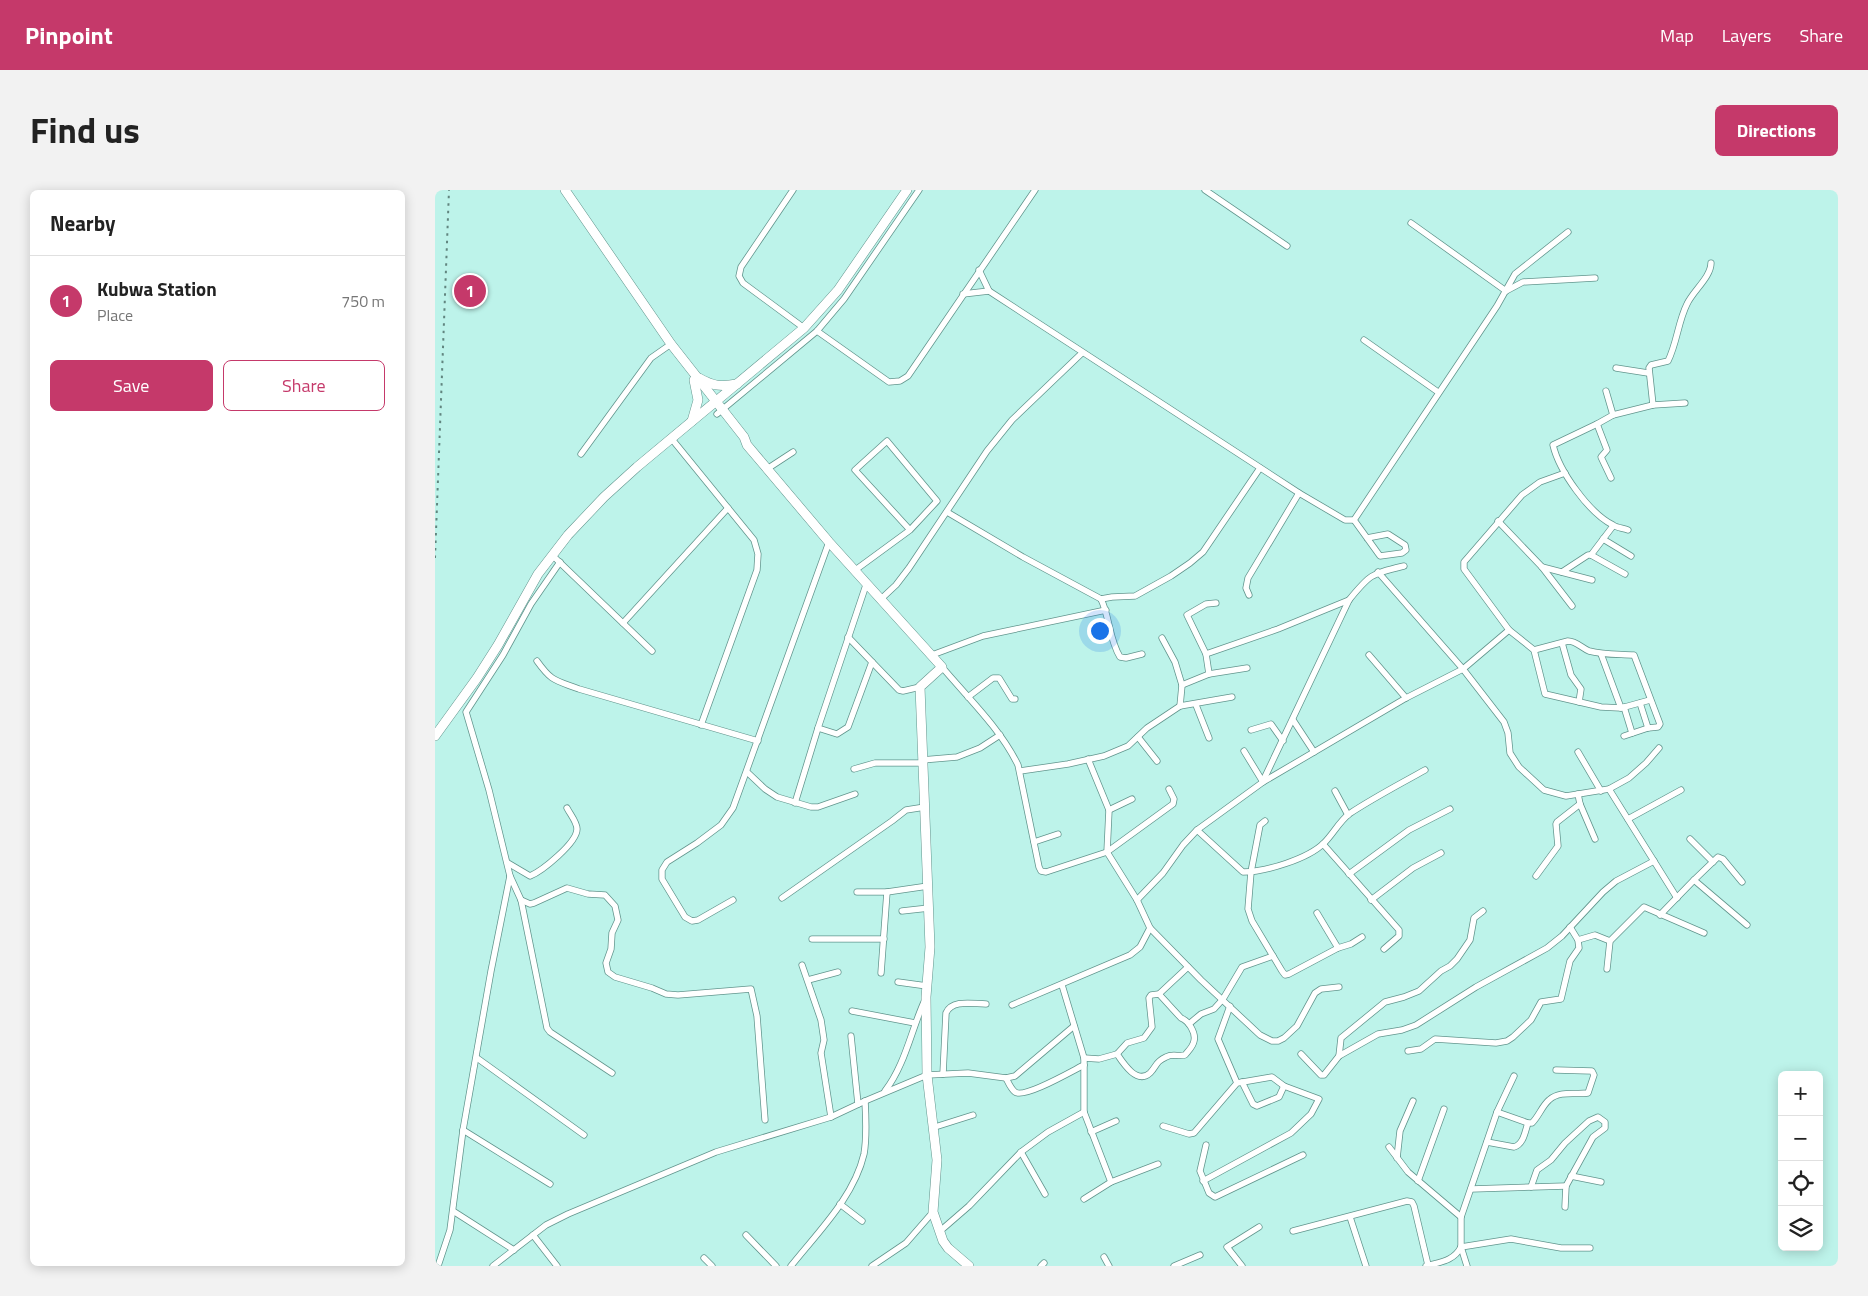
<!DOCTYPE html>
<html lang="en">
<head>
<meta charset="utf-8">
<style>
	:root { --surface:#fff; --page:#f2f2f2; --text:#222; --muted:#767676; --line:#e0e0e0; --accent:#c5396a }
	body { margin:0; font-family:"Titillium Web",sans-serif; background:var(--page); color:var(--text) }
	.controls { position:absolute; right:15px; bottom:15px; display:grid; overflow:hidden; border-radius:8px; box-shadow:0 2px 12px #0003 }
	.controls button { width:45px; height:45px; display:grid; place-items:center; padding:0; border:0; border-bottom:1px solid var(--line); background:var(--surface); color:var(--text); font:25px sans-serif }
	.you { position:absolute; left:664px; top:440px; width:18px; height:18px; margin:-12px; border:4px solid #fff; border-radius:50%; background:#1a73e8; box-shadow:0 0 0 8px #1a73e833 }
	.badge { display:grid; place-items:center; width:32px; height:32px; border-radius:50%; background:var(--accent); color:#fff; font-size:16px; font-weight:700 }
	.pin { position:absolute; translate:-50% -50%; border:2px solid #fff; box-shadow:0 1px 5px #0006 }
	.list { margin:0; padding:0; list-style:none }
	h2 { display:flex; justify-content:space-between; align-items:center; height:65px; margin:0; padding:0 20px; font-size:21px }
	h2 small { font-size:16px; font-weight:400; color:var(--muted) }
	.list li { display:grid; grid-template-columns:32px 1fr auto; gap:15px; align-items:center; box-sizing:border-box; height:90px; padding:0 20px; border-top:1px solid var(--line) }
	.list b { display:block; font-size:19px; white-space:nowrap }
	.list p { margin:0; font-size:16px; white-space:nowrap; color:var(--muted) }
	.list em { font-size:16px; font-style:normal; color:var(--muted) }
	.actions { display:flex; gap:10px; padding:15px 20px }
	.actions a { flex:1; padding:11px 0; border:1px solid var(--accent); border-radius:8px; text-align:center; font-size:18px; color:var(--accent) }
	.actions .main { background:var(--accent); color:#fff }
	.icon { flex:none; width:28px; height:28px; fill:none; stroke:currentColor; stroke-width:2; stroke-linecap:round; stroke-linejoin:round }
	.map { position:relative; flex:none; width:1403px; height:1076px; overflow:hidden; border-radius:8px }
	header { display:flex; align-items:center; gap:30px; box-sizing:border-box; height:70px; padding:0 25px; background:var(--accent); color:#fff }
	header strong { font-size:24px }
	nav { display:flex; gap:28px; margin-inline-start:auto; font-size:18px }
	.intro { display:flex; align-items:center; justify-content:space-between; box-sizing:border-box; height:120px; padding:0 30px }
	h1 { margin:0; font-size:35px }
	.button { padding:12px 22px; border-radius:8px; background:var(--accent); color:#fff; font-size:18px; font-weight:700 }
	main { display:flex; gap:30px; padding:0 30px }
	aside { flex:1; background:var(--surface); border-radius:8px; box-shadow:0 2px 12px #0003 }
	.map>svg:first-child { display:block }
</style>
</head>
<body>
<header>
<strong>Pinpoint</strong>
<nav><a>Map</a><a>Layers</a><a>Share</a></nav>
</header>
<div class="intro"><h1>Find us</h1><a class="button">Directions</a></div>
<main>
<aside>
<h2>Nearby<small></small></h2>
<ul class="list">
<li><span class="badge">1</span><div><b>Kubwa Station</b><p>Place</p></div><em>750 m</em></li>
</ul>
<div class="actions"><a class="main">Save</a><a>Share</a></div>
</aside>
<div class="map">
<svg width="1403" height="1076" viewBox="0 0 1403 1076">
	<rect width="100%" height="100%" fill="#bdf3ea"/>
	<g fill="none" stroke-linecap="round" stroke-linejoin="round">
		<g stroke="#62958d" stroke-width="7">
			<g id="minor">
				<polyline points="358,0 306,77 304,86 308,93 369,138"/>
				<polyline points="770,0 852,56"/>
				<polyline points="976,33 1071,101"/>
				<polyline points="544,80 554,101 864,303 910,330 919,330 1062,116 1080,84 1133,42"/>
				<polyline points="1071,101 1088,92 1160,88"/>
				<polyline points="528,104 554,101"/>
				<polyline points="382,141 454,192 465,191 473,186 600,0"/>
				<polyline points="929,150 1003,202"/>
				<polyline points="1181,178 1213,183"/>
				<polyline points="1171,201 1178,225"/>
				<path d="M1218,215l-4,-37 2,-3 17,-4c9,-18 10,-39 19,-57 6,-13 24,-27 24,-41"/>
				<polyline points="282,224 382,141 409,109 484,0"/>
				<polyline points="1162,234 1172,260 1166,267 1176,288"/>
				<polyline points="236,248 319,350 323,364 322,380 266,535"/>
				<polyline points="146,264 216,168 236,154"/>
				<polyline points="332,279 358,262"/>
				<polyline points="512,322 588,367 666,409 677,407 700,406 736,386 755,373 768,362 825,278"/>
				<polyline points="919,330 945,366 967,363 971,360 970,355 953,344 932,348"/>
				<polyline points="1063,331 1107,377 1137,416"/>
				<path d="M1193,340c-5,-2 -11,-2 -15,-5 -24,-12 -54,-54 -60,-80l44,-21 16,-9 40,-10 32,-2"/>
				<polyline points="1168,349 1196,366"/>
				<polyline points="117,365 217,461"/>
				<polyline points="1156,365 1178,336"/>
				<polyline points="1107,377 1157,390"/>
				<polyline points="419,381 475,340 502,311 452,251 420,280 475,340"/>
				<polyline points="943,382 1028,479 1069,532 1073,543 1075,563 1084,577 1109,600 1131,606 1174,599 1194,588 1211,573 1224,558"/>
				<polyline points="1127,382 1153,365 1156,365 1190,384"/>
				<polyline points="814,405 811,398 813,388 864,303"/>
				<polyline points="446,409 461,395 474,378 552,261 577,230 647,163"/>
				<path d="M666,409c9,19 8,40 19,58l6,1 16,-4"/>
				<polyline points="188,433 293,318"/>
				<polyline points="1074,440 1029,379 1029,372 1087,305 1105,292 1130,283"/>
				<polyline points="413,447 464,500 468,501 485,497"/>
				<polyline points="727,448 740,472 747,495 745,516"/>
				<polyline points="1127,453 1136,485 1146,499 1144,512"/>
				<path d="M1099,460l34,-9c8,0 14,7 21,10 15,4 30,3 45,4l26,69 -2,3 -10,1 -24,8"/>
				<polyline points="771,464 843,439 914,410"/>
				<polyline points="1166,464 1186,518"/>
				<polyline points="497,465 548,446 671,420"/>
				<polyline points="934,465 971,508"/>
				<path d="M102,471c15,21 18,19 42,28l179,52"/>
				<path d="M507,477c26,31 58,61 76,98l21,102 2,4 5,1 61,-20 66,-48 1,-5 -5,-10"/>
				<polyline points="774,484 771,464 752,425 771,414 781,413"/>
				<polyline points="747,495 774,484 812,478"/>
				<polyline points="533,507 558,488 564,488 577,509 580,509"/>
				<polyline points="1205,513 1213,538"/>
				<polyline points="761,515 774,548"/>
				<polyline points="1189,517 1197,543"/>
				<polyline points="858,530 879,562"/>
				<polyline points="383,538 402,544 413,537 437,472"/>
				<polyline points="816,540 836,534 848,551"/>
				<polyline points="703,547 722,571"/>
				<polyline points="809,561 828,592"/>
				<polyline points="1143,562 1166,601"/>
				<polyline points="653,569 674,620 672,662 702,710 715,738 766,790 825,845 837,851 843,851 849,848 862,836 880,803 886,799 904,797"/>
				<polyline points="487,570 522,567 545,558 565,545"/>
				<polyline points="419,579 440,573 487,573"/>
				<polyline points="585,581 633,574 669,566 693,556 712,538 745,516 797,507"/>
				<polyline points="312,582 330,599 342,607 376,617 383,617 420,604"/>
				<path d="M828,591l86,-181c21,-26 22,-26 55,-34"/>
				<polyline points="1174,599 1242,708"/>
				<polyline points="900,601 913,625"/>
				<polyline points="1143,604 1145,614 1160,649"/>
				<polyline points="360,613 383,538 431,395"/>
				<polyline points="674,620 697,609"/>
				<polyline points="1193,629 1246,600"/>
				<polyline points="830,631 825,635 816,682 813,719 817,731 847,781 850,785 854,784 903,758 916,754 927,747"/>
				<path d="M762,640l46,42c22,0 65,-13 81,-29 9,-9 15,-21 25,-29 24,-16 51,-30 76,-44"/>
				<polyline points="1255,649 1278,672"/>
				<polyline points="599,652 623,644"/>
				<polyline points="888,654 964,740 964,746 949,759"/>
				<path d="M73,673l22,13c12,-5 47,-33 47,-47 0,-7 -7,-15 -10,-21"/>
				<polyline points="914,684 974,640 1015,619"/>
				<polyline points="75,686 86,710 112,838 115,842 177,883"/>
				<polyline points="1101,686 1123,656 1121,634 1122,632 1145,614"/>
				<polyline points="1259,690 1312,735"/>
				<polyline points="422,702 452,702 493,696"/>
				<polyline points="347,708 457,631 471,620 490,617"/>
				<polyline points="86,710 95,714 99,713 132,698 153,704 170,705 180,716 183,730 177,743 176,759 171,773 173,782 180,787 217,798 231,804 243,805 316,799 322,826 330,930"/>
				<polyline points="298,710 263,730 257,731 250,727 227,689 227,680 232,672 262,653 286,635 298,618 394,352"/>
				<polyline points="702,710 728,683 748,655 762,640 828,592 971,508 1028,479 1074,440 1099,460 1110,504 1166,517 1186,518 1215,510"/>
				<polyline points="936,710 978,678 1006,663"/>
				<polyline points="467,721 494,718"/>
				<polyline points="882,723 903,758"/>
				<polyline points="1225,725 1259,690 1283,667 1288,669 1307,692"/>
				<polyline points="377,749 449,749"/>
				<polyline points="1143,750 1160,745 1175,751"/>
				<polyline points="367,775 386,830 389,850 386,863 396,927"/>
				<polyline points="1172,779 1175,751 1209,717 1269,743"/>
				<polyline points="446,783 452,702"/>
				<polyline points="373,790 403,782"/>
				<polyline points="463,792 492,796"/>
				<polyline points="627,795 649,868 649,922 676,992"/>
				<polyline points="577,815 695,765 705,757 715,738"/>
				<polyline points="795,816 783,849 802,893"/>
				<polyline points="417,821 480,833"/>
				<polyline points="754,834 766,824 779,819 788,809 807,777 838,766"/>
				<polyline points="416,846 423,914"/>
				<polyline points="973,861 986,859 1000,849 1061,853 1072,851 1078,847 1096,830 1106,812 1126,809 1135,771 1144,758 1143,750 1135,737"/>
				<path d="M682,864c6,9 20,31 33,19 7,-7 5,-11 16,-16 7,-4 12,0 19,-2 3,-4 8,-8 9,-14 2,-8 -5,-20 -13,-23l-22,-24"/>
				<polyline points="866,864 886,885 889,885 904,866 943,844 967,840 981,835 1041,797 1112,758 1127,746 1168,702 1181,691 1219,671"/>
				<polyline points="904,866 906,848 950,812 969,807 984,801 1006,781 1015,776 1022,769 1035,750 1039,728 1048,721"/>
				<polyline points="42,868 149,945"/>
				<polyline points="649,868 664,869 682,864 692,853 709,848 717,837 714,808 716,805 724,804 753,777"/>
				<path d="M508,884l3,-61c6,-14 27,-9 40,-9"/>
				<path d="M571,888c2,4 5,11 9,14 9,7 57,-21 69,-27"/>
				<polyline points="807,892 818,914 822,916 844,907 849,896"/>
				<path d="M450,901c20,-26 26,-60 39,-89"/>
				<path d="M1062,922l31,11h4c7,-7 10,-17 17,-23 11,-10 27,-5 39,-7l6,-18 -2,-4 -36,-1"/>
				<polyline points="728,936 754,944 759,943 802,893 837,887 849,896 884,909 876,924 856,943 768,991"/>
				<polyline points="500,937 538,925"/>
				<polyline points="28,940 115,994"/>
				<polyline points="656,942 681,931"/>
				<path d="M1052,952l27,5c10,-3 11,-16 14,-24"/>
				<polyline points="771,955 765,981 774,1003 780,1007 868,965"/>
				<polyline points="954,957 973,982 1026,1027"/>
				<polyline points="586,962 610,1004"/>
				<polyline points="962,968 965,941 978,911"/>
				<polyline points="1136,986 1166,992"/>
				<polyline points="983,991 1009,919"/>
				<polyline points="1096,997 1102,980 1116,970 1130,953 1154,931 1163,927 1170,932 1170,938 1158,947 1131,996 1130,1017"/>
				<polyline points="1036,999 1131,996"/>
				<polyline points="649,1009 676,992 723,974"/>
				<polyline points="405,1014 427,1031"/>
				<polyline points="18,1021 79,1060"/>
				<polyline points="915,1027 931,1076"/>
				<polyline points="858,1041 972,1011 977,1012 979,1016 993,1075"/>
				<polyline points="504,1042 534,1016 586,962 613,942 649,922"/>
				<polyline points="98,1045 122,1076"/>
				<polyline points="311,1045 341,1076"/>
				<polyline points="1026,1057 1076,1049 1126,1058 1155,1058"/>
				<polyline points="669,1067 674,1076"/>
				<polyline points="269,1068 277,1076"/>
				<polyline points="3,1076 15,1040 28,940 56,781 75,686 54,600 31,522 68,465 96,414 125,372"/>
				<polyline points="58,1076 111,1035 133,1024 281,962 396,927 430,911 492,885 533,883 571,888 580,886 639,836"/>
				<path d="M356,1076c27,-34 63,-69 73,-112 3,-17 2,-36 1,-53"/>
				<polyline points="437,1076 471,1053 498,1022"/>
				<polyline points="606,1076 609,1073"/>
				<polyline points="739,1076 765,1065"/>
				<polyline points="807,1076 792,1057 824,1037"/>
				<path d="M991,1076c14,-4 28,-5 35,-19"/>
				<polyline points="1032,1076 1026,1057 1026,1027 1062,922 1079,886"/>
			</g>
		</g>
		<g stroke="#62958d" stroke-width="10">
			<g id="secondary">
				<polyline points="130,0 236,154 309,247 312,255 394,352 507,477 485,497 495,757 491,807 492,885 502,970 498,1022 508,1051 513,1058 534,1076"/>
				<path d="M264,188c14,8 22,9 38,6"/>
				<polyline points="257,231 263,210 259,190"/>
				<polyline points="0,546 42,488 63,455 103,384 133,345 169,307 202,277 369,138 403,100 472,0"/>
			</g>
		</g>
		<use href="#minor" stroke="#fff" stroke-width="5.5"/>
		<use href="#secondary" stroke="#fff" stroke-width="9"/>
		<polyline stroke="#61857f" stroke-width="2" stroke-dasharray="2.5 5" stroke-linecap="butt" points="0,368 14,0"/>
	</g>
</svg>
<div class="controls">
<button>+</button>
<button>−</button>
<button><svg class="icon" aria-label="locate" viewBox="0 0 24 24"><circle cx="12" cy="12" r="6"/><path d="M12 2v4M12 18v4M2 12h4M18 12h4"/></svg></button>
<button><svg class="icon" aria-label="layers" viewBox="0 0 24 24"><path d="M12 4l9 5-9 5-9-5zM3 14l9 5 9-5"/></svg></button>
</div>
<div class="you"></div>
<div class="pin badge" style="left:35px;top:101px">1</div>
</div>
</main>
</body>
</html>
